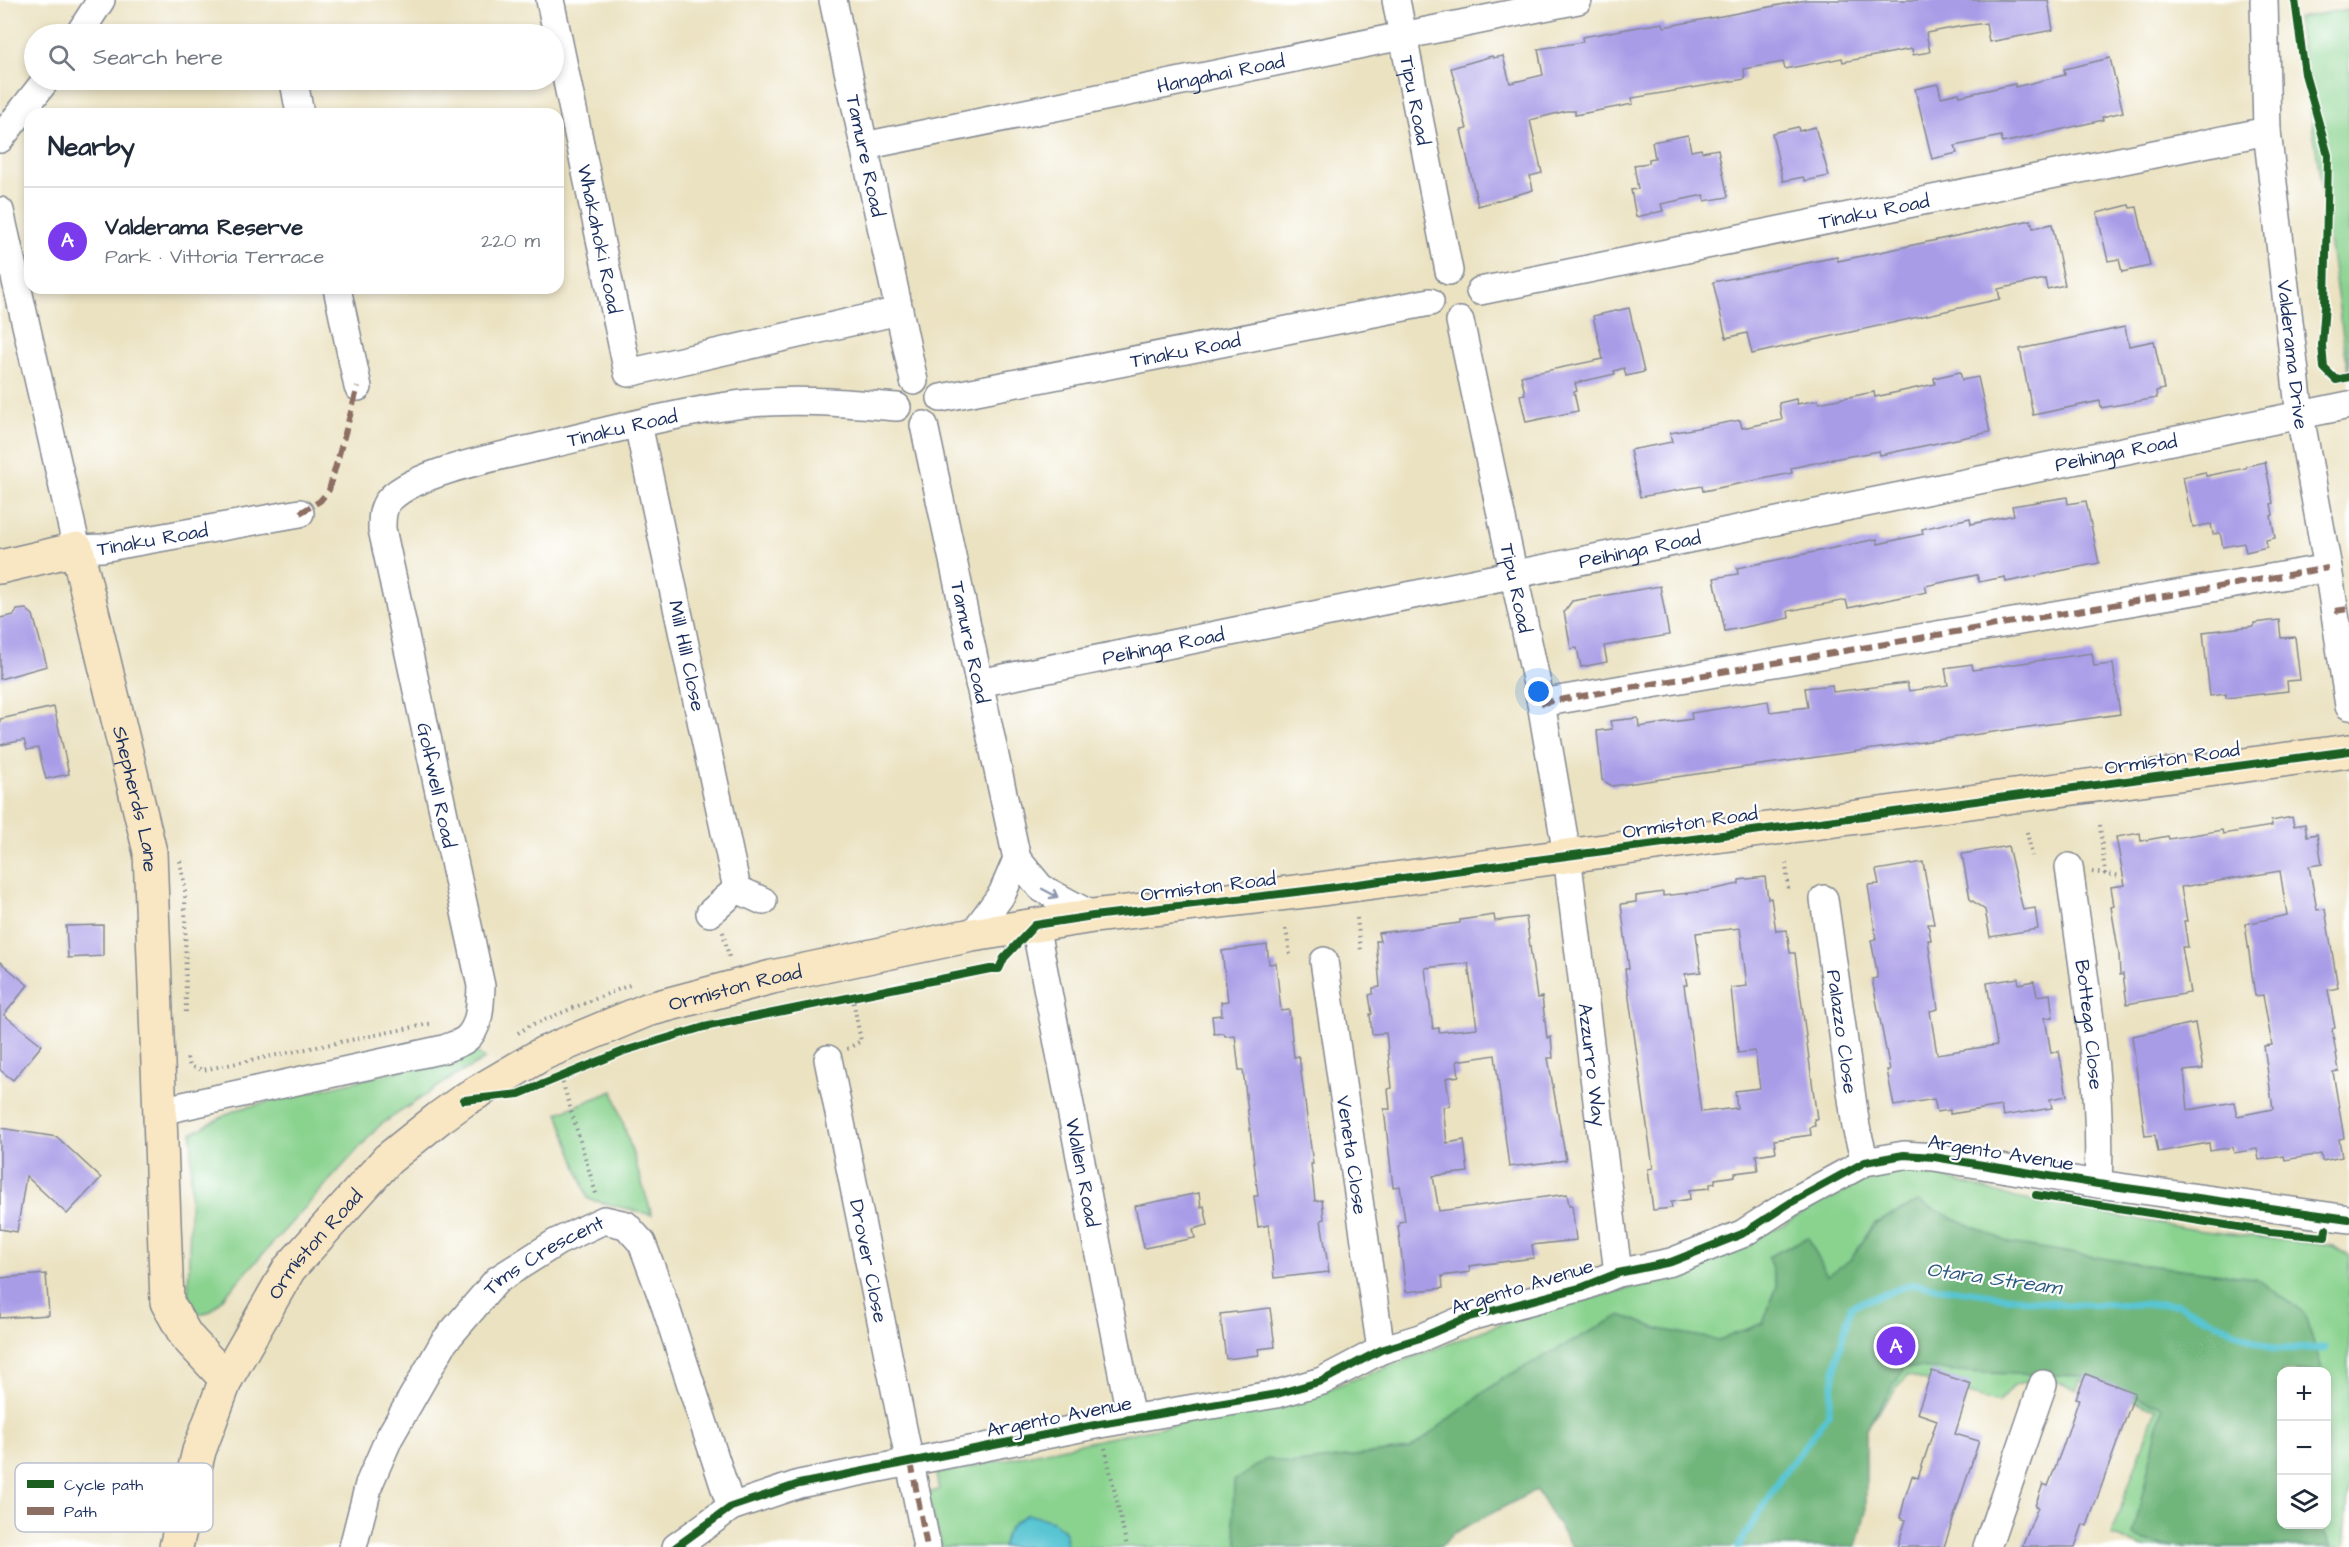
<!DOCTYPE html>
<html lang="en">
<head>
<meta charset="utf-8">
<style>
	:root { --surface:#fff; --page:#f6f6f7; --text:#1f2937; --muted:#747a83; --line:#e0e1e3; --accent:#7c3aed }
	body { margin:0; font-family:"Architects Daughter",sans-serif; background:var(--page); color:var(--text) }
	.controls { position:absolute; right:18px; bottom:18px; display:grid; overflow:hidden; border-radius:12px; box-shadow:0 3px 9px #0003 }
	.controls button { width:54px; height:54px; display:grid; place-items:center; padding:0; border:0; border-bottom:2px solid var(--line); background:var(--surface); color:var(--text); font:30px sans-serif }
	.you { position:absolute; left:1539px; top:692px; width:21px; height:21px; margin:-15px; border:4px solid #fff; border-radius:50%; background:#1a73e8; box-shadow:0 0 0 9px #1a73e833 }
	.badge { display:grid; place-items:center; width:39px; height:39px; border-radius:50%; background:var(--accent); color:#fff; font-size:20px; font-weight:700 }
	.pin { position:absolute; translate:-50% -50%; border:3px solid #fff; box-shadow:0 2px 6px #0006 }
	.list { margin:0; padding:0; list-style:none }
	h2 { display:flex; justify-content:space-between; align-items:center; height:78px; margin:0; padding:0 24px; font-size:26px }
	h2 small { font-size:20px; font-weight:400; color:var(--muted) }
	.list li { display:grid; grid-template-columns:39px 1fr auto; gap:18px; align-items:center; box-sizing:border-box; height:108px; padding:0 24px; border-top:2px solid var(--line) }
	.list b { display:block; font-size:22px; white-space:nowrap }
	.list p { margin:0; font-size:20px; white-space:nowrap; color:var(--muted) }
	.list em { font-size:20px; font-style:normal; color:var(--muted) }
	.icon { flex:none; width:33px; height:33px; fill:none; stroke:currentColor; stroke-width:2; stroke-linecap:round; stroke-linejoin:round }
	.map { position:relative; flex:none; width:2349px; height:1547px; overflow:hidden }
	.search { position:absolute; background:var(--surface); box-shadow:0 3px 9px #0003; left:24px; top:24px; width:540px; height:66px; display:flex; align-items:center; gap:15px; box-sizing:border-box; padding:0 21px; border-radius:33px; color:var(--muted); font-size:22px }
	.panel { position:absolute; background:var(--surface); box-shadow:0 3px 9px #0003; left:24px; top:108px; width:540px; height:186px; border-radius:18px }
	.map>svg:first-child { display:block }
</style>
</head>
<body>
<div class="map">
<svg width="2349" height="1547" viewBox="0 0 2349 1547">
	<rect width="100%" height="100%" fill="#fff"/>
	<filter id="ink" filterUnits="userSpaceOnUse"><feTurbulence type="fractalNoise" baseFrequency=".0167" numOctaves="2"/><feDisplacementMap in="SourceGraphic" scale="12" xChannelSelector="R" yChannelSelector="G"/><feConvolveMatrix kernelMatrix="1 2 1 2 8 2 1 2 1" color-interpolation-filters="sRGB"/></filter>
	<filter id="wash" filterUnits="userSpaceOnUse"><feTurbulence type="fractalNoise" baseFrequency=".008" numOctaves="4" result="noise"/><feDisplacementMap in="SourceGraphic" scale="24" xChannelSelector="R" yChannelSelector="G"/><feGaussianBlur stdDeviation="1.35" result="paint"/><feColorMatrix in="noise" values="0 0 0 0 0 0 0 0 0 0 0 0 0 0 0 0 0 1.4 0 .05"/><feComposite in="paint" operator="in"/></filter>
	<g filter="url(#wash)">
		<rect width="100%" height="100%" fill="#ebe2c1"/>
		<g fill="#8ad38f" stroke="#528176" stroke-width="1.5" fill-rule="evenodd">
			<polygon points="2349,9 2349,370 2348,370 2297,18"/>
			<polygon points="477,1052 485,1059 448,1080 380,1125 211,1311 196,1315 188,1299 192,1133 235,1110"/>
			<polygon points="613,1091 652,1215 588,1199 558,1113"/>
			<path d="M1901,1170l38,6 76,22 181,32 137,16 16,10v228l-5,63h-200l-33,-12 45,-126 -76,-30 -4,11 -33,-15 -31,12 -14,16 -91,-28 -95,122 -240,50 -36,-57 -131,57h-463l-15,-54 12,-3 -3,-16 239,-50 111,-19 225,-85 156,-42 116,-53 65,-40zM2282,1372h44v152h-44z"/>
		</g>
		<polygon fill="#6fb57a" stroke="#45726c" stroke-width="1.5" points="1918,1202 2010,1243 2138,1264 2256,1278 2304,1313 2323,1371 2282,1372 2282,1524 2321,1525 2331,1547 2166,1547 2133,1536 2162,1407 2084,1376 1984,1373 1905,1367 1866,1428 1866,1511 1857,1547 1572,1547 1536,1490 1452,1534 1441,1547 1239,1547 1233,1519 1234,1481 1268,1458 1290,1464 1410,1449 1500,1380 1621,1315 1659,1329 1719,1340 1763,1323 1777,1286 1768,1257 1808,1237 1827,1276 1851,1259 1874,1224"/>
		<path fill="#59c5d3" stroke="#3a7a98" stroke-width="1.5" d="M1027,1514l26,7 12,10 2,16h-64c0,-16 11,-25 24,-33z"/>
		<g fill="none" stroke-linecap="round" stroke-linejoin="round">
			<polyline stroke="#59c5d3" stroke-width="7" points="1738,1547 1782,1476 1828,1415 1837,1359 1851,1306 1912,1284 2066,1305 2177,1304 2272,1349 2325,1348"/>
		</g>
		<g id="blocks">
			<g fill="#a99ce7" fill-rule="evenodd">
				<polygon points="1806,0 2048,0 2053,30 1989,42 1986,23 1963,26 1926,33 1930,52 1913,55 1912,49 1843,62 1842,58 1785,69 1783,62 1744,69 1745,79 1632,98 1633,104 1575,115 1575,111 1566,111 1530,120 1542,173 1530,176 1533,190 1478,206 1461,130 1467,129 1451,68 1492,56 1493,58 1503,56 1510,83 1543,75 1538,49 1583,42 1582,37 1644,26 1663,23 1664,27"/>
				<polygon points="2110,58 2123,112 2102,117 2103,120 2002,143 2001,136 1955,146 1957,153 1932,159 1915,89 1938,84 1941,97 1959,93 1960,96 2015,84 2015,87 2065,75 2064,69"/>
				<polygon points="1798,127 1799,131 1815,127 1829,176 1805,181 1803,177 1783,181 1772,133"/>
				<polygon points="1688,135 1691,151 1701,149 1702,152 1718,149 1728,197 1705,201 1704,195 1661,204 1663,211 1636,217 1631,190 1638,189 1634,165 1649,163 1649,159 1655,158 1652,142"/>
				<polygon points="2129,205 2130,208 2137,207 2150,266 2122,272 2119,259 2108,261 2097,213"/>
				<polygon points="2031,220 2033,228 2052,224 2065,285 2047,289 2045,279 1998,289 2000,299 1752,354 1747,333 1726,338 1713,282 1837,257 1838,261"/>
				<polygon points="1629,308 1644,372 1626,376 1624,368 1614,371 1615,374 1575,383 1577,391 1574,392 1578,411 1526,422 1520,395 1525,394 1521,376 1603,359 1593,316"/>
				<polygon points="2125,327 2129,346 2154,341 2164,389 2156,391 2157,398 2101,408 2100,401 2033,415 2020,349"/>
				<polygon points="1960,372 1962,380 1978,377 1990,432 1880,455 1879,451 1833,459 1791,468 1792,473 1703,491 1702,486 1640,497 1630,450 1672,442 1670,433 1740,420 1742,428 1782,420 1779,403 1796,399 1797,404 1818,400 1819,403 1874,392 1875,397 1935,384 1934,378"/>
				<polygon points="2265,462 2273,503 2271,504 2273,515 2271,516 2275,538 2266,540 2267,547 2246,552 2244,543 2223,547 2220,533 2213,534 2211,524 2193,527 2183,477 2205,472 2206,476 2246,468 2246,466"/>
				<polygon points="2067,497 2068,504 2086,501 2099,563 2006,582 2005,577 1979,582 1977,575 1925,586 1927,592 1848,608 1846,600 1788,611 1789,618 1725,631 1714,578 1738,574 1737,568 1877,539 1878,544 1923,534 1922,529 1970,518 1971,524 2014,515 2012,506"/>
				<polygon points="1660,586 1669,635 1604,646 1607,662 1581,667 1577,648 1571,649 1564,612 1572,601"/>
				<polygon points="26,609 33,615 47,666 0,679 0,618 14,615 17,610"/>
				<polygon points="2279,620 2281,638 2295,637 2300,680 2287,681 2288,691 2226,698 2226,694 2210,696 2203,632 2254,626 2254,623"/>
				<polygon points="2092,653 2094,666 2113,664 2120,714 1612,786 1602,780 1597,731 1612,729 1610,721 1638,718 1639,727 1692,719 1691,713 1768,701 1770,712 1808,707 1805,688 1832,685 1833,692 1907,683 1909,691 1948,685 1945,668 1972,664 1973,670"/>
				<polygon points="54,707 69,774 46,779 38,748 27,750 24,740 0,745 0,719"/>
				<polygon points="2292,817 2294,826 2305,824 2307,836 2317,834 2322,864 2309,866 2317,910 2325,909 2338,988 2328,990 2335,1028 2332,1029 2339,1071 2333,1072 2344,1138 2339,1139 2342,1157 2322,1161 2321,1154 2285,1160 2284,1156 2259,1160 2257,1149 2234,1153 2233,1147 2210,1151 2209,1143 2158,1152 2155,1135 2145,1136 2132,1036 2195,1023 2203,1069 2184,1071 2188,1110 2234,1102 2237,1116 2273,1109 2264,1046 2272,1045 2263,995 2255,996 2245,924 2287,915 2280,871 2181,887 2187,921 2184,921 2188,947 2182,947 2190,993 2127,1004 2123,974 2120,975 2119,954 2111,907 2114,906 2111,887 2125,885 2116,837 2140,833 2141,841 2168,836 2169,839 2222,830 2223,834 2272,826 2271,821"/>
				<polygon points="2008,846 2023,910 2035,908 2038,929 1990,937 1985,910 1970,899 1962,854"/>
				<polygon points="1923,862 1934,924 1928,924 1931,940 1928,940 1938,1009 1930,1011 1937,1054 1997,1045 1987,983 2018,978 2019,984 2034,981 2037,996 2050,994 2053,1017 2045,1018 2051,1053 2059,1051 2067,1096 2050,1099 2052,1108 2003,1116 2001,1106 1950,1114 1950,1110 1937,1112 1934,1099 1894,1106 1887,1070 1890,1070 1872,979 1877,978 1877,972 1871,940 1876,939 1868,885 1879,884 1876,870"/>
				<path d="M1765,877l3,22 3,-1 5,33 11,-1 3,23h5l22,166h-3l1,7 -5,1 1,8 -37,5 2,12 -20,3 2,15 -23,3v3l-20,3v4l-5,1v4l-21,2 1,9 -19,3 1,6 -19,2 -5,-41 5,-1 -25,-177 -3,-22h4l-8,-65 15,-2v-6l27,-4v4l43,-5 33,-7v-4zM1740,928l7,58 -16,2 7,65 17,-2 5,37 -25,3 2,17 -36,4 -17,-127h3l-2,-11 16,-2 -5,-39z"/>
				<path d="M1494,915l1,6 31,-4 11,81 5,-1 5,41 4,-1 2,21h-5l18,102 -57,7 -14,-112 -38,6 2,15 -13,2 4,28 -7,1 4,36 17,-3 4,32 -35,4 6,35 128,-17 2,11h3l4,35 -44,5 2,13 -65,8 1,6 -28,4 1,12 -37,4 -8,-66h1v-4l6,-1 -5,-35 -7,1 -9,-78h6l-2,-20 4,-1 -6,-55 -14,1 -2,-20h2l-3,-19 4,-1v-6l7,-1 -4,-46h4l-2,-8 82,-10v-3zM1468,963l9,65 -38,4v-4l-6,1 -8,-61z"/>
				<polygon points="103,925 103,956 68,958 66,926"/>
				<polygon points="1267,945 1269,964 1276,963 1281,1011 1289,1010 1294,1057 1299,1056 1313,1164 1311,1164 1315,1201 1322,1200 1324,1219 1321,1220 1329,1272 1274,1278 1269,1225 1258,1227 1254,1196 1258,1196 1243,1070 1239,1070 1235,1035 1225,1036 1224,1033 1214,1034 1212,1016 1222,1015 1221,1002 1228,1001 1222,951"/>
				<polygon points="0,962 28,985 4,1015 42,1045 13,1080 0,1070"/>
				<polygon points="0,1128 57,1137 101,1178 67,1214 26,1176 17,1232 0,1229"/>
				<polygon points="1199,1193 1201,1207 1204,1206 1208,1225 1193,1229 1195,1238 1144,1248 1135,1206"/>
				<polygon points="46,1274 49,1315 0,1318 0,1278"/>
				<polygon points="1270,1308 1275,1347 1258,1349 1259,1355 1226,1359 1220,1314"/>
				<polygon points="1932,1371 1971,1384 1955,1434 1979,1441 1944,1547 1897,1547 1906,1520 1900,1518 1905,1498 1912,1476 1918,1478 1937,1420 1917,1413"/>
				<polygon points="2086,1374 2135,1393 2095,1504 2087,1526 2083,1524 2075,1547 2022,1547 2038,1507 2035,1506 2043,1484 2048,1486 2062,1449 2079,1399 2076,1398"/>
			</g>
		</g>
	</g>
	<g filter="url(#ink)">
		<use href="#blocks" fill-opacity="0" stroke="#838890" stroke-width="1.5"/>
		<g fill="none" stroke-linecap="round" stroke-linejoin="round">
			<g stroke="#838890" stroke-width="30">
				<g id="street">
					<path id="s1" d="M550,0l78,373 271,-62"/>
					<path id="s2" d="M833,0l81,381"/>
					<path id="s3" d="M1396,0l53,271"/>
					<path id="s4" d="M2264,0l3,131 33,285 28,152 21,138"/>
					<polyline points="79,34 101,0"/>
					<polyline points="295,87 300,114"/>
					<polyline points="0,139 46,80"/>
					<path id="s5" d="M864,146l714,-146"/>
					<path id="s6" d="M0,211l77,338 25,-1 198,-35"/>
					<polyline points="337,288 358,387"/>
					<path id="s7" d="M1480,291l787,-160"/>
					<path id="s8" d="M1460,321l81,382 26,152 51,418"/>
					<path id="s9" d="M941,398l489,-96"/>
					<path id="s10" d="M638,424l99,465"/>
					<path id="s11" d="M924,425l93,434 24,29 52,28"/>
					<path id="s12" d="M979,683l1370,-278"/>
					<polyline points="1541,703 2328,568"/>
					<path id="s13" d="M2069,867c14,105 34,211 29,317"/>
					<path id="s14" d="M1824,899l32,228 9,35"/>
					<polyline points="710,913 737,889 763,901"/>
					<path id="s15" d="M1035,925l96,494"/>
					<polyline points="972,935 1002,894 1017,859"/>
					<path id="s16" d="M1324,961l57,389"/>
					<path id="s17" d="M828,1059l99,488"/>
					<path id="s18" d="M160,1111l284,-62c6,-3 16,-5 22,-10 15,-12 14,-36 15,-53l-99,-457c0,-11 0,-22 8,-30 28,-29 122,-45 162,-55 63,-15 127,-32 191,-40 51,-6 104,-1 154,3"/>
					<path id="s19" d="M353,1547l16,-63 20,-46 55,-96 53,-62 60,-38 47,-22 22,5 16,18 23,62 66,202"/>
					<polyline points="676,1547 731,1507 799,1484 1100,1424 1277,1394 1322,1381 1381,1350 1420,1338 1469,1317 1583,1287 1618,1273 1671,1262 1742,1234 1790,1203 1865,1162 1904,1155 1934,1157 2098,1184 2349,1219"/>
					<polyline points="1987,1547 2043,1384"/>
				</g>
			</g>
			<g stroke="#838890" stroke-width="36">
				<g id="secondary">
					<path id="s20" d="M0,567l77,-18 73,303 17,450 19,34 40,43"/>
					<path id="s21" d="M176,1547l23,-96 27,-72 63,-110 99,-110 51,-41 25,-18 80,-47 103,-43 125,-33 200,-42 121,-19 220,-26 1036,-139"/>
				</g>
			</g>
			<g stroke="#838890" stroke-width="4" stroke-dasharray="1.5 4.5" stroke-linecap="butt">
				<polyline points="2100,825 2105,875"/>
				<polyline points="2027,832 2032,856"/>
				<polyline points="180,861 185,887 186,1015"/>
				<polyline points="1786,863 1788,890"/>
				<polyline points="2092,872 2121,876"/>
				<polyline points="1357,918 1361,951"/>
				<polyline points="1286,929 1290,954"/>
				<polyline points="723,932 729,957 726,958"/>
				<polyline points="518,1033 529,1026 632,984"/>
				<polyline points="847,1049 861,1041 852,995"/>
				<polyline points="187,1058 190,1066 203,1070 434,1023"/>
				<polyline points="561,1077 597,1197"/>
				<polyline points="1105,1448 1127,1547"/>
			</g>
			<use href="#street" stroke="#fff" stroke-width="27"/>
			<use href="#secondary" stroke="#f9e7c3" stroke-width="33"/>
			<g stroke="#8d6e63" stroke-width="6" stroke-dasharray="12 6" stroke-linecap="butt">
				<polyline points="300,513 320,501 329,490 358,387"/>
				<polyline points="2335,611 2349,609"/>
				<polyline points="1541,703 2328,568"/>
				<polyline points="911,1462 927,1547"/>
			</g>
			<g stroke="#fff" stroke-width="11">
				<g id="cycleway">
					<polyline points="2295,0 2305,74 2328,155 2325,305 2322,345 2324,368 2336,380 2349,377"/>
					<polyline points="464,1100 519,1094 624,1051 704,1027 990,969 999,969 1004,958 1035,925 1093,916 1313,890 2349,751"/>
					<polyline points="2036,1195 2270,1232 2325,1237 2326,1229"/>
					<polyline points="676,1547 731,1507 799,1484 1100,1424 1277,1394 1322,1381 1381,1350 1420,1338 1469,1317 1583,1287 1618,1273 1671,1262 1742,1234 1790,1203 1865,1162 1904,1155 1934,1157 2098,1184 2349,1219"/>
				</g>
			</g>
			<use href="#cycleway" stroke="#1b5e20" stroke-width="8"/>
		</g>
		<defs><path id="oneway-shaft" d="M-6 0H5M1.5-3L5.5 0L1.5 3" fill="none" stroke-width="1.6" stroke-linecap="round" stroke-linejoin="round" transform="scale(1.5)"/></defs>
		<use stroke="#8d97ae" href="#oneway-shaft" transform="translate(1050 893) rotate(28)"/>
	</g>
	<g text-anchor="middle" stroke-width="4.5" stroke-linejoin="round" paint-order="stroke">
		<g font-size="20" fill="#1b2f5e" stroke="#fff">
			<text dy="7" stroke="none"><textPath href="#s5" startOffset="364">Hangahai Road</textPath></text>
			<text dy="7" stroke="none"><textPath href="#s3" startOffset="102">Tipu Road</textPath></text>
			<text dy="7" stroke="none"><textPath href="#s2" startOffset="159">Tamure Road</textPath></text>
			<text dy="7" stroke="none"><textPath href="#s7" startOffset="402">Tinaku Road</textPath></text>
			<text dy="7" stroke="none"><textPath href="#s1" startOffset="244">Whakahoki Road</textPath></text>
			<text dy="7" stroke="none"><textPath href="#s9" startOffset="249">Tinaku Road</textPath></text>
			<text dy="7" stroke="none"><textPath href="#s4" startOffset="356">Valderama Drive</textPath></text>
			<text dy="7" stroke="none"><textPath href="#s18" startOffset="1116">Tinaku Road</textPath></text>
			<text dy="7" stroke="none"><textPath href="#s12" startOffset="1160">Peihinga Road</textPath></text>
			<text dy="7" stroke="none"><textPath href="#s6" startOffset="423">Tinaku Road</textPath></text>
			<text dy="7" stroke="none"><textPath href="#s12" startOffset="674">Peihinga Road</textPath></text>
			<text dy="7" stroke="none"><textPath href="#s8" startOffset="273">Tipu Road</textPath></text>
			<text dy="7" stroke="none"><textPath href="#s11" startOffset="222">Tamure Road</textPath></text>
			<text dy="7" stroke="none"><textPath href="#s12" startOffset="188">Peihinga Road</textPath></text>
			<text dy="7" stroke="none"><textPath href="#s10" startOffset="237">Mill Hill Close</textPath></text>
			<text transform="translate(2172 758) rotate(-8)" y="7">Ormiston Road</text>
			<text transform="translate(437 785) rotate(78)" y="7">Golfwell Road</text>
			<text dy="7" stroke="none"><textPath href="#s20" startOffset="336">Shepherds Lane</textPath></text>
			<text transform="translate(1690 822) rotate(-8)" y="7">Ormiston Road</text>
			<text transform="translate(1208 886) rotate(-7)" y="7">Ormiston Road</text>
			<text dy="7" stroke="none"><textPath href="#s21" startOffset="842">Ormiston Road</textPath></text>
			<text dy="7" stroke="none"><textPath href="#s13" startOffset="159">Bottega Close</textPath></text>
			<text dy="7" stroke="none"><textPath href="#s14" startOffset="134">Palazzo Close</textPath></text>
			<text dy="7" stroke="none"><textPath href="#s8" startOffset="756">Azzurro Way</textPath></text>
			<text transform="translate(2001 1152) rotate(9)" y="7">Argento Avenue</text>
			<text dy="7" stroke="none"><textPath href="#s16" startOffset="196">Veneta Close</textPath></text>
			<text dy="7" stroke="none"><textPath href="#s15" startOffset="252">Wallen Road</textPath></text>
			<text dy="7" stroke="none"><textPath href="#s21" startOffset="338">Ormiston Road</textPath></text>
			<text dy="7" stroke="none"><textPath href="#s19" startOffset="360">Tims Crescent</textPath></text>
			<text dy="7" stroke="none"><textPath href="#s17" startOffset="206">Drover Close</textPath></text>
			<text transform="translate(1522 1286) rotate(-17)" y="7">Argento Avenue</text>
			<text transform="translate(1059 1416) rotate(-11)" y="7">Argento Avenue</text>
		</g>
		<g font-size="21" font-style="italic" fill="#2e5c81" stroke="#fff">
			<text transform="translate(1994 1278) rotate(8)" y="7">Otara Stream</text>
		</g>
	</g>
	<rect x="15" y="1463" width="198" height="69" rx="9" fill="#fff" stroke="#bbc1cf" stroke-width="1.5"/>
	<rect x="27" y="1480" width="27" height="8" fill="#1b5e20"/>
	<rect x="27" y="1507" width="27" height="8" fill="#8d6e63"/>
	<g font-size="16" fill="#1b2f5e">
		<text x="64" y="1490">Cycle path</text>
		<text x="64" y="1517">Path</text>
	</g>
</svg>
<div class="controls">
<button>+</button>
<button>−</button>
<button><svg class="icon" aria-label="layers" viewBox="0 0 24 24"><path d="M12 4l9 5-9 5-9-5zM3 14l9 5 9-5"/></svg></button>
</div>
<div class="you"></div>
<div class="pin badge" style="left:1896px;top:1346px">A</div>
<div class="search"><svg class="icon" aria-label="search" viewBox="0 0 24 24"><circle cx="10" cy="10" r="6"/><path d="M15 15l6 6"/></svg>Search here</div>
<section class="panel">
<h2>Nearby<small></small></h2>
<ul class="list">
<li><span class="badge">A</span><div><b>Valderama Reserve</b><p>Park · Vittoria Terrace</p></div><em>220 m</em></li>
</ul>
</section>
</div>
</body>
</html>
